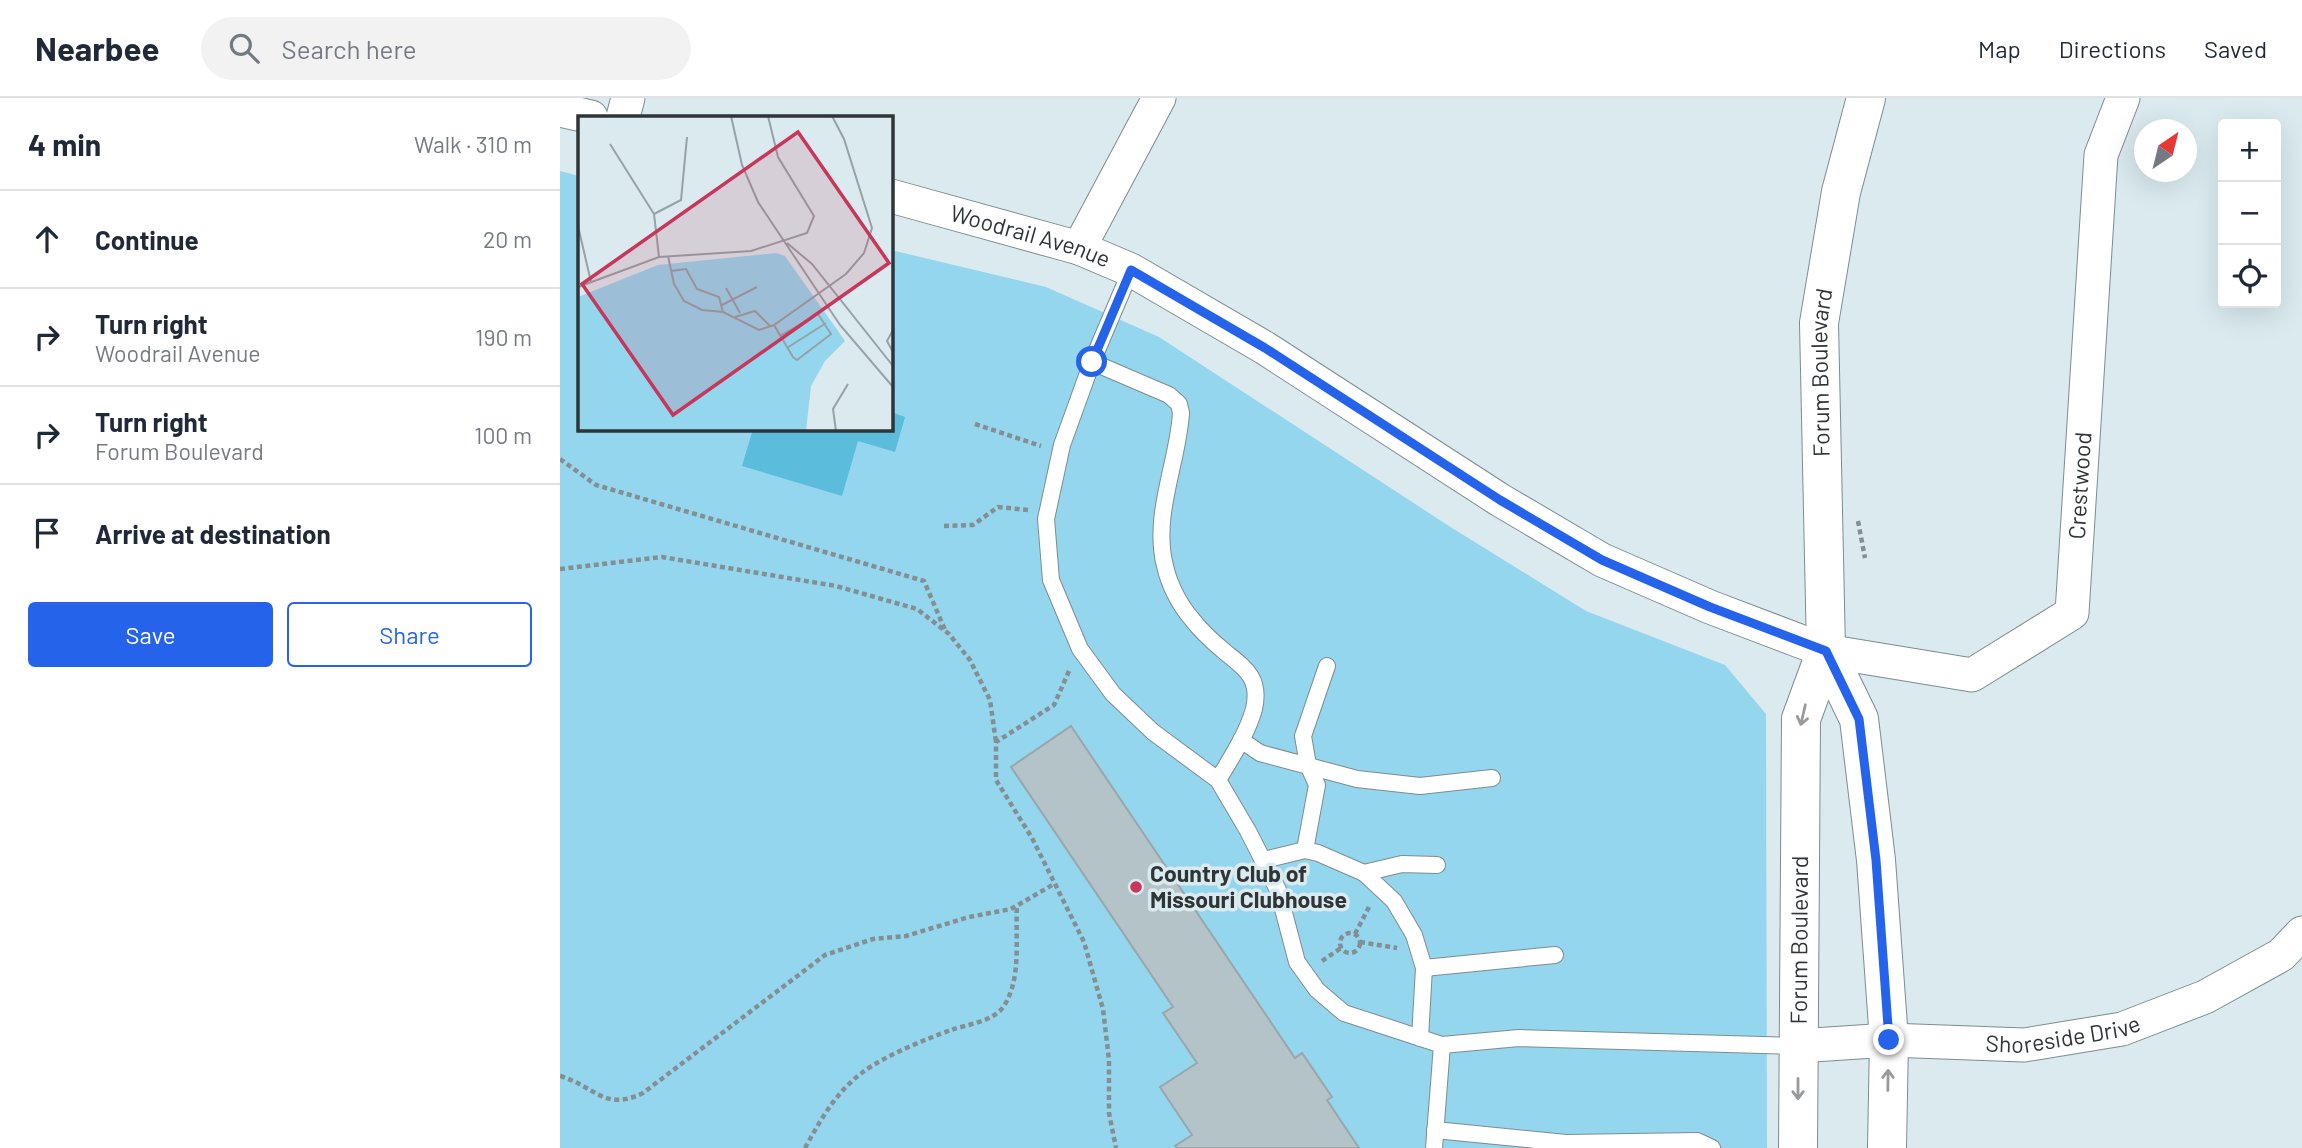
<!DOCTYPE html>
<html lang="en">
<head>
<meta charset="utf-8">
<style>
	:root { --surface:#fff; --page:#f2f2f3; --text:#1f2937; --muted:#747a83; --line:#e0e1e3; --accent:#2563eb }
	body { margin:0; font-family:Barlow,sans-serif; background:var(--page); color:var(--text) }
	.controls { position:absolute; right:21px; top:21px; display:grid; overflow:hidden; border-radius:7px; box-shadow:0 7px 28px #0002 }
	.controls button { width:63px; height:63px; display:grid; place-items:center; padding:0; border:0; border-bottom:2px solid var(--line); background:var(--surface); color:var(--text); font:35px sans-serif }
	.compass { position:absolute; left:1574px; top:21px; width:63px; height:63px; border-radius:50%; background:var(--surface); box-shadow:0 7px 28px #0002; rotate:35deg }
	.stop { position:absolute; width:21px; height:21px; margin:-16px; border:5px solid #2563eb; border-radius:50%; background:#fff }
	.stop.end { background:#2563eb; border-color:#fff; box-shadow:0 2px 7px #0008 }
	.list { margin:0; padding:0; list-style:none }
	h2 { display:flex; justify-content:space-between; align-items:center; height:91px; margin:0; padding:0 28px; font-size:30px }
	h2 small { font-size:23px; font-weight:400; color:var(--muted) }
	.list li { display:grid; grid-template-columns:46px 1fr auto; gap:21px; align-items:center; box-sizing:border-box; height:98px; padding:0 28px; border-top:2px solid var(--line) }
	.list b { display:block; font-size:26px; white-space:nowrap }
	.list p { margin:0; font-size:23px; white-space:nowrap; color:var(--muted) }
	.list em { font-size:23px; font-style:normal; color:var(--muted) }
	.actions { display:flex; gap:14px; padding:21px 28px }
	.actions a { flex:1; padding:16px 0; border:2px solid var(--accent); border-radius:7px; text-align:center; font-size:24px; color:var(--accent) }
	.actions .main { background:var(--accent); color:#fff }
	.icon { flex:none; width:38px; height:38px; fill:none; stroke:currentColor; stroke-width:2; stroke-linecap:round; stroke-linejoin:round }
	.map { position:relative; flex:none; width:1742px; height:1050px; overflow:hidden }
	header { display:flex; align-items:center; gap:42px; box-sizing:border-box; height:98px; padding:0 35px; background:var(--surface); border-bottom:2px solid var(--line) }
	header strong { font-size:33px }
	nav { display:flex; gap:38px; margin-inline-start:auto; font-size:24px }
	.search { width:490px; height:63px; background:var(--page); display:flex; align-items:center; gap:18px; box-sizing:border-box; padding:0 24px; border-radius:38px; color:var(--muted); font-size:26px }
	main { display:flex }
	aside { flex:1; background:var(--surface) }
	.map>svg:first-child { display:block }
</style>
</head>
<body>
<header>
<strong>Nearbee</strong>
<div class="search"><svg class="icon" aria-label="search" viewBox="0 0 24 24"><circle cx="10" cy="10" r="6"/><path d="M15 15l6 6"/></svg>Search here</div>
<nav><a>Map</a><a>Directions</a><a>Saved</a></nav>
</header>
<main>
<aside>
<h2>4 min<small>Walk · 310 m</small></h2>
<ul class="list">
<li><svg class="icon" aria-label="ahead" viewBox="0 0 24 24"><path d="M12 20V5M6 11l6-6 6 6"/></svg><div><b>Continue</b></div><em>20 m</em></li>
<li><svg class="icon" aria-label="right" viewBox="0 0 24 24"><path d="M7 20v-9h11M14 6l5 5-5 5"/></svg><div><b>Turn right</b><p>Woodrail Avenue</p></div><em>190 m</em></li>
<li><svg class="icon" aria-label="right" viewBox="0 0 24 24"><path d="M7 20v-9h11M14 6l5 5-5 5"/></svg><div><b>Turn right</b><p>Forum Boulevard</p></div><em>100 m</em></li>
<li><svg class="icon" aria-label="arrive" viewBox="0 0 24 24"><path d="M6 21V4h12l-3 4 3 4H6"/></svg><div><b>Arrive at destination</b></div></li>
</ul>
<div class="actions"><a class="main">Save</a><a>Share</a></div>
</aside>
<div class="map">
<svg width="1742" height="1050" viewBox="0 0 1742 1050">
	<rect width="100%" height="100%" fill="#daeaef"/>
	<polygon fill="#94d6ed" points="0,73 19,78 19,331 331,331 331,152 486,189 599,239 892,430 1026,513 1165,567 1206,616 1207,1050 0,1050"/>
	<polygon fill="#5bbcdb" points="331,314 345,319 335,354 298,343 282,398 182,368 193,331 331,331"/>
	<polygon fill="#b3c3c8" stroke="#98a7ac" stroke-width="2" points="511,628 735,960 742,955 772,999 767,1002 799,1050 617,1050 615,1048 632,1037 600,989 637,965 603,915 613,909 451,669"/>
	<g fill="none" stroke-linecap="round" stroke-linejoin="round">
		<g stroke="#7d8c91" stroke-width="18">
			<g id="lane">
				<polyline points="571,172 532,264 502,347 486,421 491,482 520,551 553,596 593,634 658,682 688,733 718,792 737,864 757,892 784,915 882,947 959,940 1238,948"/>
				<path d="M532,264l77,33 10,9 2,9c-3,50 -29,102 -16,153 4,18 14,38 26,52 9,12 22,24 34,34 20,16 36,26 29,57 -7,25 -23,49 -36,71"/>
				<polyline points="681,642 700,655 797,681 860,688 932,680"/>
				<polyline points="745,752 757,687 748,667 743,638 767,568"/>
				<polyline points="704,762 745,752 758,755 804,775 834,803 854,837 864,870 860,940"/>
				<polyline points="804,775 842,766 877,767"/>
				<polyline points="864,870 995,857"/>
				<polyline points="875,1032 1006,1045 1137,1043 1152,1050"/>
				<polyline points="874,1050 882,947"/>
			</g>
		</g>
		<g stroke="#7d8c91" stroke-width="35">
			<g id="street">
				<polyline points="0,12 31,19"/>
				<polyline points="63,19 68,0"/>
				<path id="s1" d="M331,98l188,52 52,22 134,78 235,152 102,60 108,47 116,44 146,24 100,-62 29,-458 22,-57"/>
				<polyline points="519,150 599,0"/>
				<path id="s2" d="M1238,948l91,-6 135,5 98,-16 83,-32 76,-42 21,-22"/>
			</g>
		</g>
		<g stroke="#7d8c91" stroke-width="40">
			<g id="secondary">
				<polyline points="1266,553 1299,621 1316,762 1329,942 1327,1050"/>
				<path id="s3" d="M1238,1050l3,-429 25,-68 -7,-328 22,-131 25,-94"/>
			</g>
		</g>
		<g stroke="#848f93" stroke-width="4.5" stroke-dasharray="5 3.5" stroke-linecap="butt">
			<polyline points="415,326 481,348"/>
			<polyline points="0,361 36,387 364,483 385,532"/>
			<polyline points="1298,423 1305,460"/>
			<polyline points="384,428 413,427 438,409 468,412"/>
			<polyline points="0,471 102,459 276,488 357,511 389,536 410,562 430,602 436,644"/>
			<polyline points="509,573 494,607 436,644 436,682 472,740 524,844 543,911 549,962 549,1015 556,1050"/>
			<circle cx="790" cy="845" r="10"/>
			<polyline points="795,836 809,809"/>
			<polyline points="800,844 837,850"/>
			<polyline points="762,863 781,850"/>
			<path d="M0,978c35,10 44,36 83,17l182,-138 48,-16 33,-3 63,-19 42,-8 43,-25"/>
			<path d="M245,1050c16,-29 31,-56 58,-76 21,-16 63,-33 88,-42 17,-6 42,-8 53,-24 18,-29 11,-67 13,-100"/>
		</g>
		<use href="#lane" stroke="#fff" stroke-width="16"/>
		<use href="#street" stroke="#fff" stroke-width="33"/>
		<use href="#secondary" stroke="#fff" stroke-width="38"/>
	</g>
	<defs><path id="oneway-shaft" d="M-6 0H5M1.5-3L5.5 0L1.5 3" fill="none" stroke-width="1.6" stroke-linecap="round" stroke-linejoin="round" transform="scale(1.75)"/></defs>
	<g stroke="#979a9b">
		<use href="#oneway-shaft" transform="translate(1243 617) rotate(103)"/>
		<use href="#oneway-shaft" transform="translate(1328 982) rotate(-89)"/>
		<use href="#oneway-shaft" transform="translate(1238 991) rotate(90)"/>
	</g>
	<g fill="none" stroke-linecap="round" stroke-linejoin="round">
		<polyline stroke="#2563eb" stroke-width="9" points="532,264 571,172 705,250 940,402 1042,462 1150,509 1266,553 1299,621 1316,762 1329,942"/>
	</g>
	<circle fill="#c73759" stroke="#daeaef" stroke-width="2.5" cx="576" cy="789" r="7"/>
	<g text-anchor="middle" stroke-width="7" stroke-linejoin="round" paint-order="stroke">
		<g font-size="23" fill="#2f3537" stroke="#daeaef">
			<text dy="8" stroke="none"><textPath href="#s1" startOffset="145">Woodrail Avenue</textPath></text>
			<text dy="8" stroke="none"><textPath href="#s3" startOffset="780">Forum Boulevard</textPath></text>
			<text dy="8" stroke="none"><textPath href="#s1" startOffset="1440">Crestwood</textPath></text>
			<text dy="8" stroke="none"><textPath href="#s3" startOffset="208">Forum Boulevard</textPath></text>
			<text dy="8" stroke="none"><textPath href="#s2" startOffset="266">Shoreside Drive</textPath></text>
		</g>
		<g font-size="23" font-weight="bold" fill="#2f3537" stroke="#daeaef" text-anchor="start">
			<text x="590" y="784">Country Club of<tspan x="590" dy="26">Missouri Clubhouse</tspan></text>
		</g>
	</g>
	<g transform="translate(18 18)">
		<rect width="315" height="315" fill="#daeaef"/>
		<path d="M198,137l9,3 60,85 -20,20 -14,25 -5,45h-228v-134l80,-32z" fill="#94d6ed"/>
		<path fill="none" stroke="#96a2a5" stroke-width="2" d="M153,0l11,49 16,37 82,123 53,62M32,28l44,70 5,43M76,98l27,-14 6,-63M0,110l13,56M209,127l25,21 81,102M90,140l6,28 10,17 18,9 21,2 36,18 15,-5 72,-51 18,-21 8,-25 -28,-89 -12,-23M93,155l15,-2 11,20 22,8 4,15M0,171l81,-30 92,-6 56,-18 7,-17 -36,-59 -10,-41M148,172l14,25M144,189l35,-18M157,201l20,-6 15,15M196,209l19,32 4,3 34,-26 -13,-20 -38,22M315,214l-6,11 6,11M209,232l39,-25M258,315l-3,-22 15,-25"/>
		<path fill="#c73759" fill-opacity="0.15" stroke="#c73759" stroke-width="3.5" d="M220,16l91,131 -216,152 -91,-131z"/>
		<rect width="315" height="315" fill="none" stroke="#2f3537" stroke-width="3.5"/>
	</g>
</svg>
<div class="controls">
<button>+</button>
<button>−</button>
<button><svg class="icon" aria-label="locate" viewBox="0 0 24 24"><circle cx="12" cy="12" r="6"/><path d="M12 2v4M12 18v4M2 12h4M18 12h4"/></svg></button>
</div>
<svg class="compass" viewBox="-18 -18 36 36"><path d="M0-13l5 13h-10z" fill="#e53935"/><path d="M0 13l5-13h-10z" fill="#747a83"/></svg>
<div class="stop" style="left:532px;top:264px"></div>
<div class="stop end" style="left:1329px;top:942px"></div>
</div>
</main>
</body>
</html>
